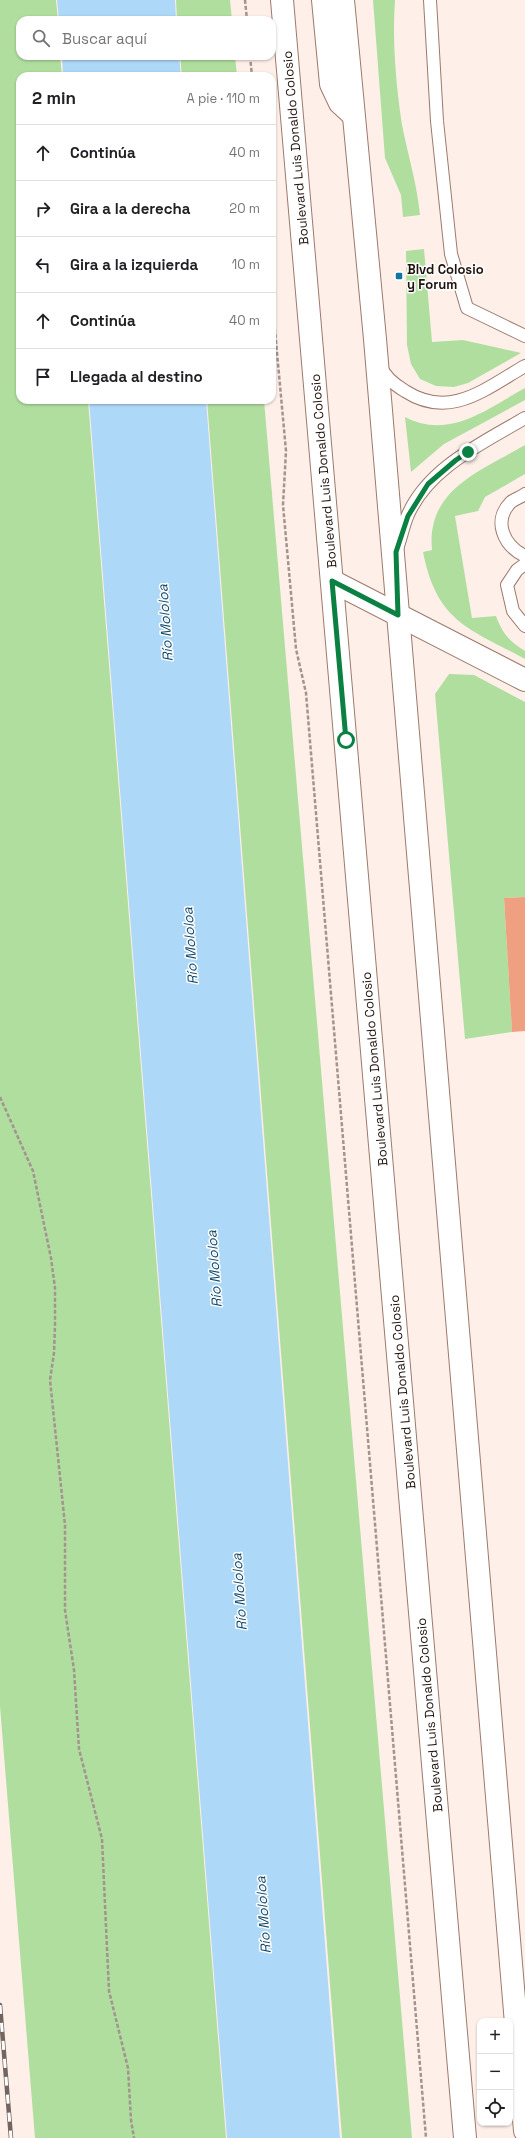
<!DOCTYPE html>
<html lang="es">
<head>
<meta charset="utf-8">
<style>
	:root { --surface:#fff; --page:#f6f6f6; --text:#202124; --muted:#757577; --line:#e0e0e0 }
	body { margin:0; font-family:"Space Grotesk",sans-serif; background:var(--page); color:var(--text) }
	.controls { position:absolute; right:12px; bottom:12px; display:grid; overflow:hidden; border-radius:8px; box-shadow:0 1px 3px #0004 }
	.controls button { width:36px; height:36px; display:grid; place-items:center; padding:0; border:0; border-bottom:1px solid var(--line); background:var(--surface); color:var(--text); font:20px sans-serif }
	.stop { position:absolute; width:12px; height:12px; margin:-9px; border:3px solid #0b8043; border-radius:50%; background:#fff }
	.stop.end { background:#0b8043; border-color:#fff; box-shadow:0 1px 4px #0008 }
	.list { margin:0; padding:0; list-style:none }
	h2 { display:flex; justify-content:space-between; align-items:center; height:52px; margin:0; padding:0 16px; font-size:17px }
	h2 small { font-size:13px; font-weight:400; color:var(--muted) }
	.list li { display:grid; grid-template-columns:26px 1fr auto; gap:12px; align-items:center; box-sizing:border-box; height:56px; padding:0 16px; border-top:1px solid var(--line) }
	.list b { display:block; font-size:15px; white-space:nowrap }
	.list em { font-size:13px; font-style:normal; color:var(--muted) }
	.icon { flex:none; width:22px; height:22px; fill:none; stroke:currentColor; stroke-width:2; stroke-linecap:round; stroke-linejoin:round }
	.map { position:relative; flex:none; width:525px; height:2138px; overflow:hidden }
	.search { position:absolute; background:var(--surface); box-shadow:0 1px 3px #0004; left:16px; top:16px; width:260px; height:44px; display:flex; align-items:center; gap:10px; box-sizing:border-box; padding:0 14px; border-radius:12px; color:var(--muted); font-size:15px }
	.panel { position:absolute; background:var(--surface); box-shadow:0 1px 3px #0004; left:16px; top:72px; width:260px; height:332px; border-radius:12px }
	.map>svg:first-child { display:block }
</style>
</head>
<body>
<div class="map">
<svg width="525" height="2138" viewBox="0 0 525 2138">
	<rect width="100%" height="100%" fill="#feefe9"/>
	<g fill="#b0de9f">
		<polygon points="0,0 56,0 58,20 20,20 20,56 60,56 62,76 20,76 20,400 88,400 226,2138 35,2138 0,1706"/>
		<polygon points="176,0 230,0 232,20 177,20"/>
		<path d="M373,0h22c-3,39 1,86 7,125 6,30 15,59 18,90l-17,2 -2,-22 -16,-37z"/>
		<polygon points="180,56 235,56 237,76 182,76"/>
		<polygon points="424,249 432,342 463,340 521,353 468,383 454,387 436,386 420,379 411,364 407,345 406,251"/>
		<path d="M525,388v12l-81,44 -33,28 -6,-55c44,23 82,-8 120,-29z"/>
		<polygon points="207,400 264,400 412,2138 342,2138"/>
		<path d="M525,445v29l-40,23 -7,14 -23,5 17,102 24,-2c6,17 14,26 29,35v8c-57,-31 -88,-37 -102,-107l9,-2c-6,-61 49,-79 93,-105z"/>
		<polygon points="449,674 474,675 525,702 525,897 504,898 512,1032 465,1039 435,694"/>
	</g>
	<g fill="#aed8f8">
		<polygon points="57,0 175,0 176,20 59,20"/>
		<polygon points="62,56 179,56 181,76 63,76"/>
		<polygon points="89,400 206,400 340,2138 227,2138"/>
	</g>
	<polygon fill="#efa081" points="525,897 525,1031 512,1032 504,898"/>
	<g fill="none" stroke-linecap="round" stroke-linejoin="round">
		<g stroke="#9c7a6d" stroke-width="14">
			<g id="lane">
				<polyline points="430,0 437,121 451,254 467,308 525,336"/>
				<path d="M380,365c4,11 15,20 25,26 45,29 80,-2 120,-25"/>
				<path d="M525,494c-4,3 -10,5 -14,8 -19,19 -7,44 14,54"/>
				<path d="M397,549c4,-11 6,-22 10,-32 20,-49 76,-74 118,-99"/>
				<polyline points="525,564 517,570 507,585 513,611 525,626"/>
			</g>
		</g>
		<g stroke="#9c7a6d" stroke-width="24">
			<polyline id="secondary" points="332,581 525,680"/>
		</g>
		<g stroke="#9c7a6d" stroke-width="24">
			<g id="primary">
				<polyline points="282,0 465,2138"/>
				<polyline points="323,0 331,84 340,103 353,115"/>
				<polyline points="343,0 375,339 525,2131"/>
			</g>
		</g>
		<g stroke="#a2948e" stroke-width="2.5" stroke-dasharray="4 2" stroke-linecap="butt">
			<polyline points="245,0 247,20"/>
			<polyline points="250,56 252,76"/>
			<polyline points="272,298 286,451 283,505 296,649 306,693 426,2138"/>
			<polyline points="0,1097 33,1171 51,1258 55,1288 55,1324 54,1353 50,1380 65,1525 65,1610 74,1670 79,1749 102,1839 109,1991 128,2068 131,2120 134,2138"/>
		</g>
		<use href="#lane" stroke="#fff" stroke-width="12"/>
		<use href="#secondary" stroke="#fff" stroke-width="22"/>
		<use href="#primary" stroke="#fff" stroke-width="22"/>
		<g stroke="#72645e" stroke-width="4.5">
			<polyline id="rail" points="0,2005 11,2138"/>
		</g>
		<use href="#rail" stroke="#fff" stroke-width="3" stroke-dasharray="9" stroke-linecap="butt"/>
	</g>
	<g fill="none" stroke-linecap="round" stroke-linejoin="round">
		<polyline stroke="#0b8043" stroke-width="5" points="346,740 332,581 398,615 396,552 408,516 428,484 456,460 468,452"/>
	</g>
	<rect fill="#0e77a2" stroke="#fff" stroke-width="1.5" x="395" y="272" width="8" height="8" rx="2"/>
	<g text-anchor="middle" stroke-width="3" stroke-linejoin="round" paint-order="stroke">
		<g font-size="13" fill="#20130e" stroke="#fff">
			<text transform="translate(295 148) rotate(-95)" y="5">Boulevard Luis Donaldo Colosio</text>
			<text transform="translate(323 471) rotate(-95)" y="5">Boulevard Luis Donaldo Colosio</text>
			<text transform="translate(374 1069) rotate(-95)" y="5">Boulevard Luis Donaldo Colosio</text>
			<text transform="translate(402 1392) rotate(-95)" y="5">Boulevard Luis Donaldo Colosio</text>
			<text transform="translate(429 1715) rotate(-95)" y="5">Boulevard Luis Donaldo Colosio</text>
		</g>
		<g font-size="13" font-weight="bold" fill="#20130e" stroke="#fff" text-anchor="start">
			<text x="407" y="274">Blvd Colosio<tspan x="407" dy="15">y Forum</tspan></text>
		</g>
		<g font-size="14" font-style="italic" fill="#124a6c" stroke="#fff">
			<text transform="translate(165 623) rotate(-94)" y="5">Río Mololoa</text>
			<text transform="translate(190 946) rotate(-94)" y="5">Río Mololoa</text>
			<text transform="translate(214 1269) rotate(-94)" y="5">Río Mololoa</text>
			<text transform="translate(239 1592) rotate(-94)" y="5">Río Mololoa</text>
			<text transform="translate(263 1915) rotate(-94)" y="5">Río Mololoa</text>
		</g>
	</g>
</svg>
<div class="controls">
<button>+</button>
<button>−</button>
<button><svg class="icon" aria-label="locate" viewBox="0 0 24 24"><circle cx="12" cy="12" r="6"/><path d="M12 2v4M12 18v4M2 12h4M18 12h4"/></svg></button>
</div>
<div class="stop" style="left:346px;top:740px"></div>
<div class="stop end" style="left:468px;top:452px"></div>
<div class="search"><svg class="icon" aria-label="search" viewBox="0 0 24 24"><circle cx="10" cy="10" r="6"/><path d="M15 15l6 6"/></svg>Buscar aquí</div>
<section class="panel">
<h2>2 min<small>A pie · 110 m</small></h2>
<ul class="list">
<li><svg class="icon" aria-label="ahead" viewBox="0 0 24 24"><path d="M12 20V5M6 11l6-6 6 6"/></svg><div><b>Continúa</b></div><em>40 m</em></li>
<li><svg class="icon" aria-label="right" viewBox="0 0 24 24"><path d="M7 20v-9h11M14 6l5 5-5 5"/></svg><div><b>Gira a la derecha</b></div><em>20 m</em></li>
<li><svg class="icon" aria-label="left" viewBox="0 0 24 24"><path d="M17 20v-9H6M10 6l-5 5 5 5"/></svg><div><b>Gira a la izquierda</b></div><em>10 m</em></li>
<li><svg class="icon" aria-label="ahead" viewBox="0 0 24 24"><path d="M12 20V5M6 11l6-6 6 6"/></svg><div><b>Continúa</b></div><em>40 m</em></li>
<li><svg class="icon" aria-label="arrive" viewBox="0 0 24 24"><path d="M6 21V4h12l-3 4 3 4H6"/></svg><div><b>Llegada al destino</b></div></li>
</ul>
</section>
</div>
</body>
</html>
